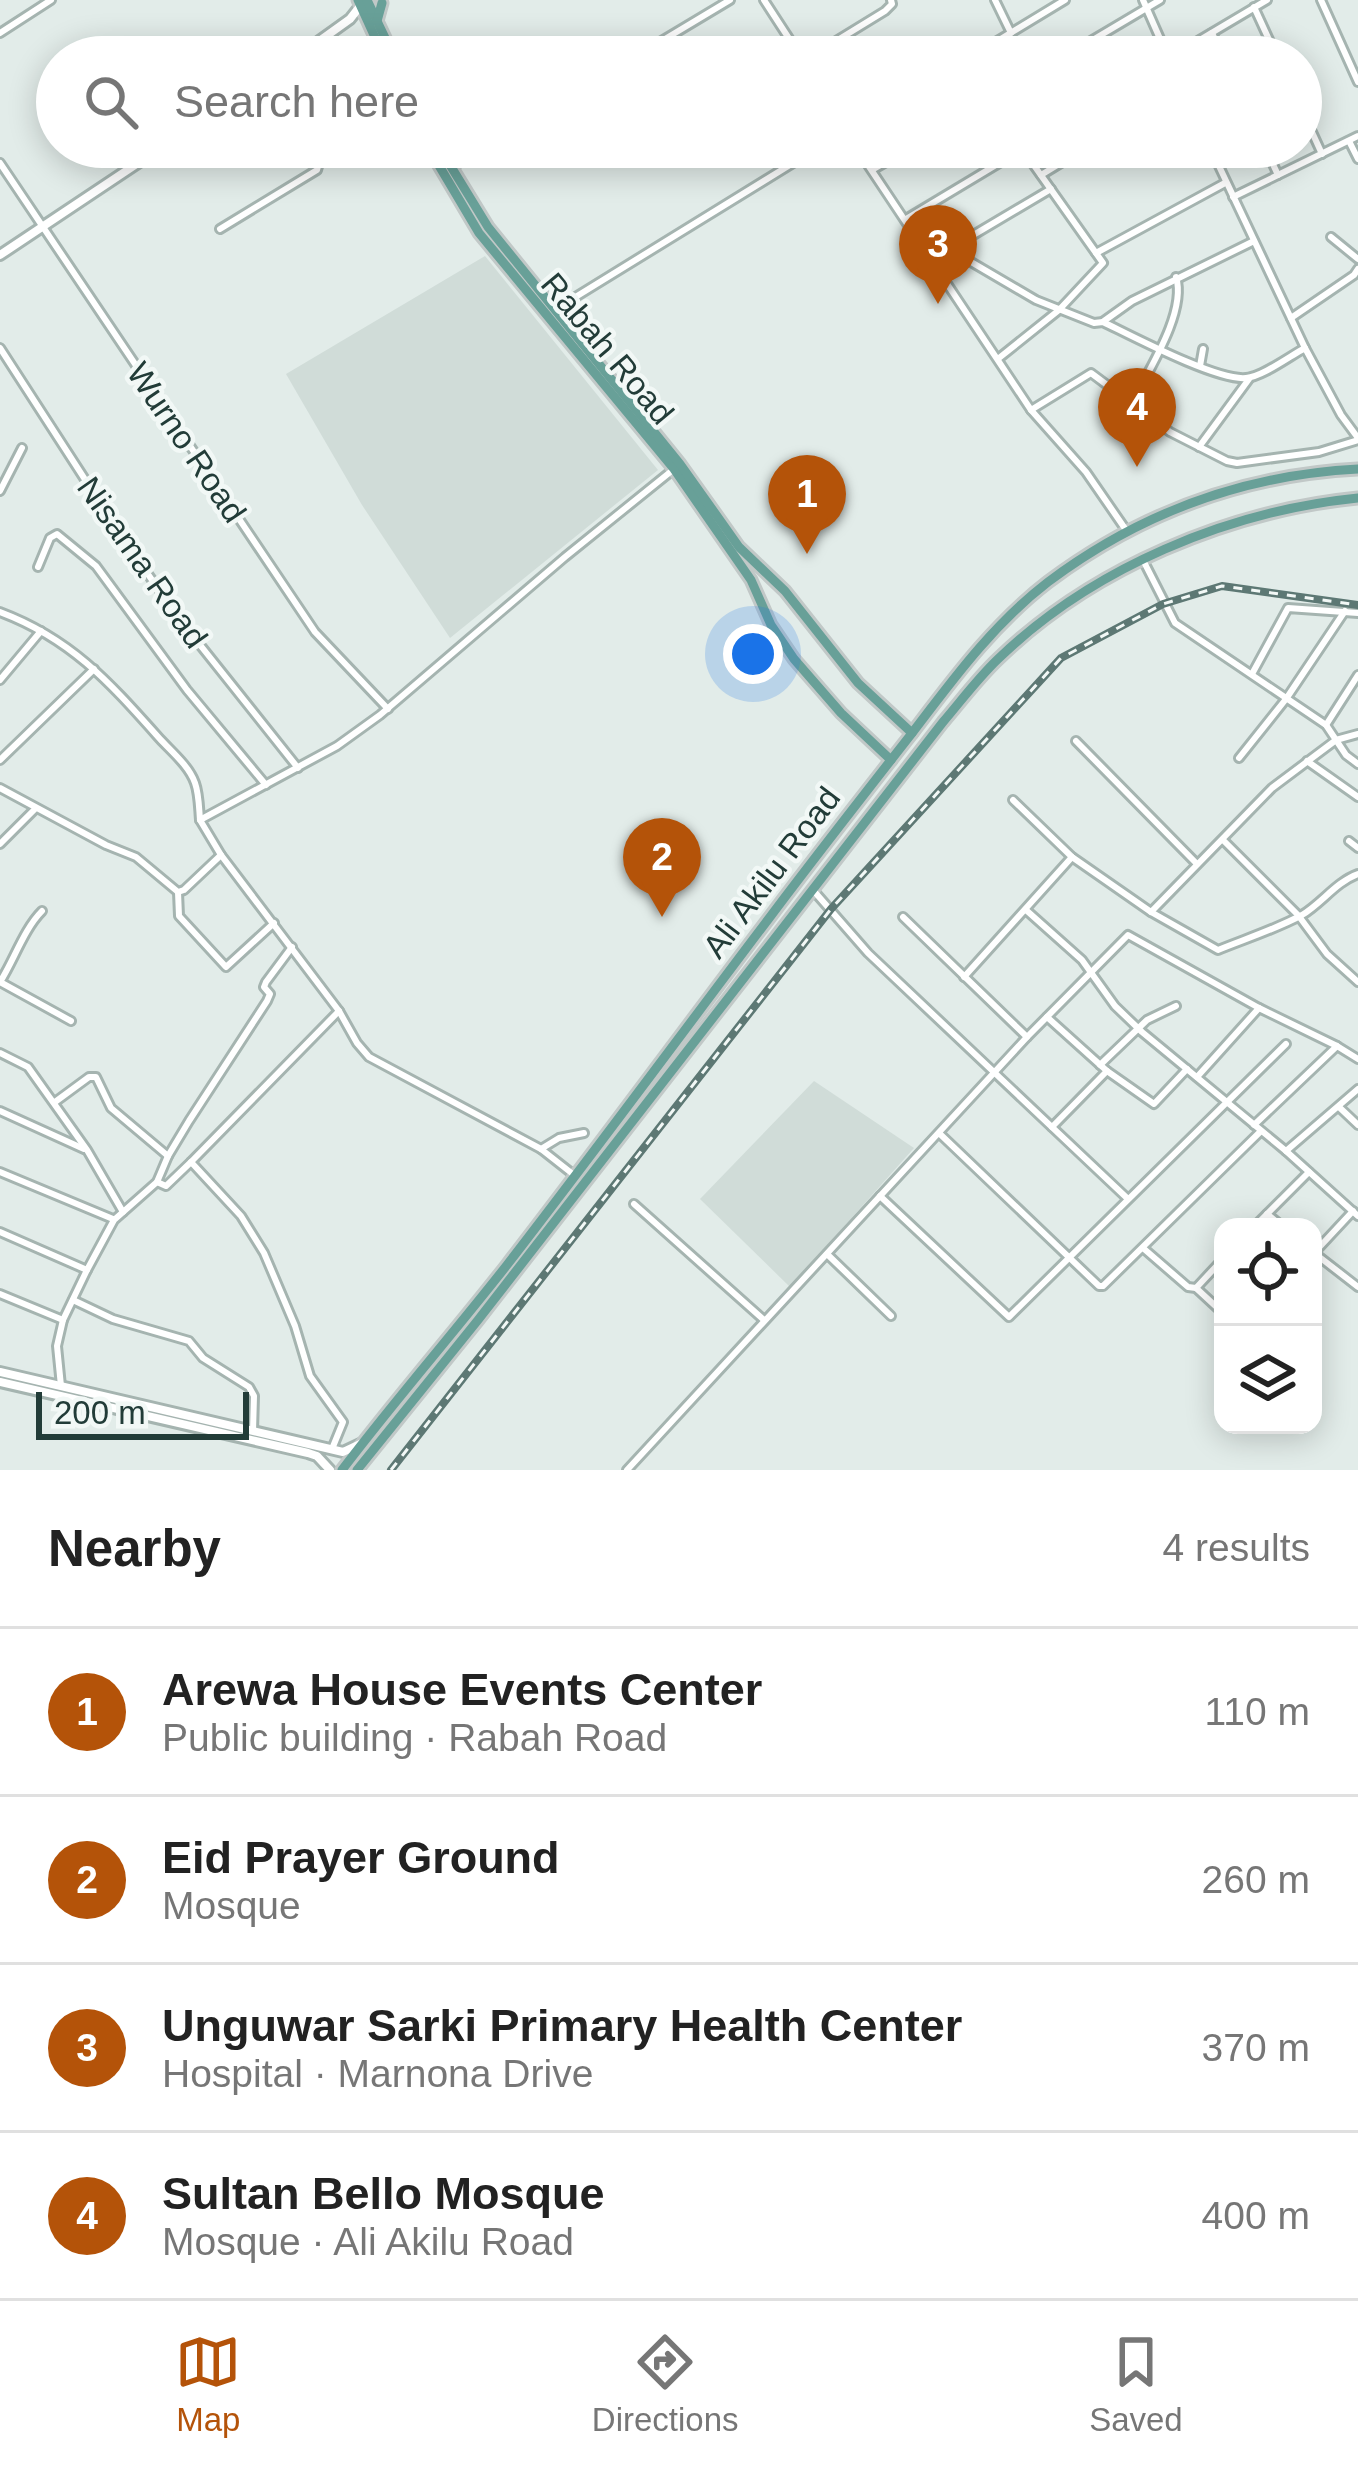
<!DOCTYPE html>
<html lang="en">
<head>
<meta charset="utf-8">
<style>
	:root { --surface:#fff; --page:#f2f2f2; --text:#222; --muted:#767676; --line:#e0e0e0; --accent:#b45309 }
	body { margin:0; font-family:Arial,sans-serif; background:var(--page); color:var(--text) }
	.controls { position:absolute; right:36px; bottom:36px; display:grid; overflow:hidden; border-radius:24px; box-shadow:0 6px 30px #0003 }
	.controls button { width:108px; height:108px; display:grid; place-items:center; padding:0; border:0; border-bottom:3px solid var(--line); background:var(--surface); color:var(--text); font:60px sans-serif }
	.scale { position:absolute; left:36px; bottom:30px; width:213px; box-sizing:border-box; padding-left:12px; border:6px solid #223c38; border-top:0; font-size:33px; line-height:42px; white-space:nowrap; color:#223c38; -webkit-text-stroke:9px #f2f8f6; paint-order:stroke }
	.you { position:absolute; left:753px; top:654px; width:42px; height:42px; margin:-30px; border:9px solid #fff; border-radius:50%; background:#1a73e8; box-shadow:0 0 0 18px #1a73e833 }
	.badge { display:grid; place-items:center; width:78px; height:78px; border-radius:50%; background:var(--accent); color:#fff; font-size:39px; font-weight:700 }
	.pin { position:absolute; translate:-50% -99px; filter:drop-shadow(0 3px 6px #0008) }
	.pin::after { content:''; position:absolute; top:63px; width:42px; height:36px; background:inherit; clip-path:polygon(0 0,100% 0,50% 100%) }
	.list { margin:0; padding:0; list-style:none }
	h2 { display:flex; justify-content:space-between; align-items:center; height:156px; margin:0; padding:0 48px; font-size:51px }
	h2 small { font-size:39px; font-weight:400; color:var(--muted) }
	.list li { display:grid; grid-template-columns:78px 1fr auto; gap:36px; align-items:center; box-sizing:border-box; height:168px; padding:0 48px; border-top:3px solid var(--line) }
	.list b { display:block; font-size:45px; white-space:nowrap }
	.list p { margin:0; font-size:39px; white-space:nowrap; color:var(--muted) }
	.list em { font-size:39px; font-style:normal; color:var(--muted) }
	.icon { flex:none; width:66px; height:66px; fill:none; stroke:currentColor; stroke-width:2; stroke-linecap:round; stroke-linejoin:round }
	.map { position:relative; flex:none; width:1358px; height:1470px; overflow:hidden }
	.search { position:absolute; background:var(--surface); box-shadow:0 6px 30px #0003; left:36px; right:36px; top:36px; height:132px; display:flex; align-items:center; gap:30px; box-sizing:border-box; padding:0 42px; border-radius:66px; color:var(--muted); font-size:45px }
	.sheet { height:828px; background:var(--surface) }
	nav { display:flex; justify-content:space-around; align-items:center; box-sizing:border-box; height:168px; border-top:3px solid var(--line); background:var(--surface); font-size:33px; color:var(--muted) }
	nav a { display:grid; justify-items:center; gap:6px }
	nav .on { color:var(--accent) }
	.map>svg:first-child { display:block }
</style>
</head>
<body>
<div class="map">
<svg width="1358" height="1470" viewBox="0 0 1358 1470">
	<rect width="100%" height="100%" fill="#e2ece9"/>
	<g fill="#d0dcd8">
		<polygon points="485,256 658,470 450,638 362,505 286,374"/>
		<polygon points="814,1081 914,1148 790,1287 700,1199"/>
	</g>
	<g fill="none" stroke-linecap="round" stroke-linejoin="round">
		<g stroke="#a5b4b0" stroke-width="12">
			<g id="minor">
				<polyline points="764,0 801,57"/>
				<polyline points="995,0 1011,33"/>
				<polyline points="1143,0 1168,57"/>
				<polyline points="1321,0 1358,82"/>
				<polyline points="1254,7 1277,57"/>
				<polyline points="0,33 51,0"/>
				<polyline points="1212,33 1223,57"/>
				<polyline points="635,57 730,0"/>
				<polyline points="810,57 885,11 892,4 891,0"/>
				<polyline points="971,57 1065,0"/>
				<polyline points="1064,57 1160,0"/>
				<polyline points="1171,57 1267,0"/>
				<polyline points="1301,108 1322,154"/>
				<polyline points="1349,141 1358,159"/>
				<polyline points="856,147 1031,410"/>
				<polyline points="1210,147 1305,348 1341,415 1358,438"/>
				<polyline points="1265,147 1278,175"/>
				<polyline points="0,163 315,632 388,709"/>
				<polyline points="452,167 485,147"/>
				<polyline points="872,170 912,147"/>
				<polyline points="1041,175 1087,147"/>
				<polyline points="1233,197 1358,136"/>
				<polyline points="906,219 1026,147"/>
				<polyline points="220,229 317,170 319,163 309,147"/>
				<polyline points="1331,237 1358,259"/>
				<path d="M949,249l87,51 58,23 9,-1c29,14 114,59 143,56 16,-1 44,-22 59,-30"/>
				<polyline points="1096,253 1225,183"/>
				<polyline points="933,259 1051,189"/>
				<polyline points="556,309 819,147"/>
				<polyline points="1291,318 1354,275 1358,269"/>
				<polyline points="1104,321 1132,301 1254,241"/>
				<polyline points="0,348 128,546 181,621 298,768"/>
				<polyline points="999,358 1059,310 1103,263 1021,147"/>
				<polyline points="1200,366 1203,349"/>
				<path d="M1132,403c16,-32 55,-91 44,-126"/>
				<polyline points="1199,447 1249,379"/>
				<polyline points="0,491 22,448"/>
				<polyline points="1126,530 1086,472 1031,410 1091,373 1170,432 1227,461 1237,463 1319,452 1358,440"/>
				<polyline points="1144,562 1175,623 1326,725 1346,755 1358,764"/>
				<polyline points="38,567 50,538 57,534 96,566 187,690 266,785"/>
				<path d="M0,612c72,27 110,71 160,127 12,13 29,27 35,44 4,11 4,25 5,37"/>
				<polyline points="1252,674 1288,608 1358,613"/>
				<polyline points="0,680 41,631"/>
				<polyline points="1326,725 1358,675"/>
				<polyline points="1076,741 1197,864"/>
				<polyline points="1239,758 1286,699 1345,611"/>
				<polyline points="0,760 94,669"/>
				<polyline points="1307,761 1358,797"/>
				<polyline points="0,788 106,845 136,857 178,892 184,890 221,855"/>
				<path d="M1013,800l59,57 79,55 67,38c27,-11 58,-21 84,-35 20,-12 34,-33 56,-41"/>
				<polyline points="1223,840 1298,915 1327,954 1358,982"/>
				<polyline points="1349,841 1358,848"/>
				<polyline points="0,844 36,808"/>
				<polyline points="813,890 868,953 1128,1199"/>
				<polyline points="178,892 179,916 226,967 274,923"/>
				<polyline points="1026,910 1082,960 1115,1006 1142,1032 1286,1151 1358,1216"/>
				<polyline points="1151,912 1272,788 1336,740 1358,734"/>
				<polyline points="903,917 1027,1037"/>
				<polyline points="964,977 1072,857"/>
				<path d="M0,982c14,-22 24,-53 42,-71"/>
				<polyline points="0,982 71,1021"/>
				<polyline points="1047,1017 1107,1071 1154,1104 1187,1069"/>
				<polyline points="0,1053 28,1067 87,1150 123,1212"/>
				<polyline points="1100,1065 1147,1020 1176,1006"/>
				<polyline points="1197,1077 1259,1008"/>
				<polyline points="55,1102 89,1077 96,1077 111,1108 168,1156"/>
				<polyline points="1339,1107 1358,1125"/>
				<polyline points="0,1111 84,1149"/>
				<polyline points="1254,1125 1337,1046"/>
				<polyline points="1052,1127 1107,1071"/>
				<polyline points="940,1134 1099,1286 1103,1286 1261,1131"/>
				<polyline points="541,1149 559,1138 584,1133"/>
				<polyline points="1286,1151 1358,1089"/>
				<polyline points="0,1172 113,1219"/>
				<polyline points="574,1175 541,1149 369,1057 357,1043 339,1011 221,855 200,820 337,746 380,715 565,557 674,469"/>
				<polyline points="157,1182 166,1186 191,1162"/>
				<polyline points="880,1196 1009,1317 1286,1044"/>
				<polyline points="634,1204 764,1320"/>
				<polyline points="1267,1214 1283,1227"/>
				<polyline points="1254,1227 1309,1172"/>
				<polyline points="0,1232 87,1270"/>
				<polyline points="1143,1248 1188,1287 1196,1288 1223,1313"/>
				<polyline points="1313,1252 1358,1287"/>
				<polyline points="827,1254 891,1316"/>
				<polyline points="1313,1254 1353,1211"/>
				<polyline points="1196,1288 1223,1259"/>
				<polyline points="0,1294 63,1320"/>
				<polyline points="73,1300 113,1319 189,1341 203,1358 249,1387 254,1396 253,1431"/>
				<polyline points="61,1386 57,1346 63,1320 87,1270 114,1220 157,1182 168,1156 189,1121 267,1001 270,994 264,987 266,982 292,947"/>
				<polyline points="332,1449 343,1422 310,1376 295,1326 264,1253 241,1216 191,1162 339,1011"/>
				<polyline points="627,1470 1027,1037 1128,935 1259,1008 1337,1046 1358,1059"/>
			</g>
		</g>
		<g stroke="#a5b4b0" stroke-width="14">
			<g id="tertiary">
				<polyline points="297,57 350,19 361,5"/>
				<polyline points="0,255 162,147"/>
				<polyline points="0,1372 343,1452 362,1443"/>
				<polyline points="0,1382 308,1453 317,1456 330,1470"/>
			</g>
		</g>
		<g stroke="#c1c8c7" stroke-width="15">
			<g id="primary">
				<polyline points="358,0 384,57"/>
				<polyline points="367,0 394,57"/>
				<polyline points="377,21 382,3"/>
				<polyline points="428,147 479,233 674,469 751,580 771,625 794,659 841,713 891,760"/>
				<polyline points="439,147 488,227 680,464 739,547 785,591 858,683 912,733"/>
				<path d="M342,1470c53,-70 111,-136 165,-205 89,-115 175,-232 263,-348 45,-60 92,-120 139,-180 42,-55 83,-112 139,-155 92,-69 194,-107 310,-113"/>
				<path d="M357,1470l121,-150 465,-598c18,-21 35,-44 55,-63 94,-91 230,-148 360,-161"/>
			</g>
		</g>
		<use href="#minor" stroke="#fff" stroke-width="6"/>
		<use href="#tertiary" stroke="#fff" stroke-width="8"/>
		<use href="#primary" stroke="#68a098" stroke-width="9"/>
		<g stroke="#5d7874" stroke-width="8">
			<polyline id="rail" points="391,1470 831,909 1061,658 1163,604 1222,586 1358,605"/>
		</g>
		<use href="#rail" stroke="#f2f8f6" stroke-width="3" stroke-dasharray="9" stroke-linecap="butt"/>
	</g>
	<g text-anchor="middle" stroke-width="9" stroke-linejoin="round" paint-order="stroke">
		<g font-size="33" fill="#223c38" stroke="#f2f8f6">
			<text transform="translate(608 348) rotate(50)" y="12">Rabah Road</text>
			<text transform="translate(187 442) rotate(56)" y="12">Wurno Road</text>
			<text transform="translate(143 562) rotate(55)" y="12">Nisama Road</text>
			<text transform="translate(771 872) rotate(-53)" y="12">Ali Akilu Road</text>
		</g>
	</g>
</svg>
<div class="controls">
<button><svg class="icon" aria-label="locate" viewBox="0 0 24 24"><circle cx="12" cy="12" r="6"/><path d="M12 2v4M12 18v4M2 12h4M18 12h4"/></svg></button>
<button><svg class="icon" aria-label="layers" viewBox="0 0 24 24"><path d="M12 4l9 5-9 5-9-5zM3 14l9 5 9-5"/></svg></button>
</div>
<div class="scale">200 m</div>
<div class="you"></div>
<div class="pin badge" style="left:807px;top:554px">1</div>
<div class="pin badge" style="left:662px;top:917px">2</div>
<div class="pin badge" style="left:938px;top:304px">3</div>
<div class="pin badge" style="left:1137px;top:467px">4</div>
<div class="search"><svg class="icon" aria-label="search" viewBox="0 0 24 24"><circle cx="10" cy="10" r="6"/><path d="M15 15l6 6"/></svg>Search here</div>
</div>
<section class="sheet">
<h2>Nearby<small>4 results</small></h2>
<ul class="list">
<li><span class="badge">1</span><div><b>Arewa House Events Center</b><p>Public building · Rabah Road</p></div><em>110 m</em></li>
<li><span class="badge">2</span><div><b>Eid Prayer Ground</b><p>Mosque</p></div><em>260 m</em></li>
<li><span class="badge">3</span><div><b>Unguwar Sarki Primary Health Center</b><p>Hospital · Marnona Drive</p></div><em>370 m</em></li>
<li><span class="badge">4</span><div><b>Sultan Bello Mosque</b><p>Mosque · Ali Akilu Road</p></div><em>400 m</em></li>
</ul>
</section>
<nav>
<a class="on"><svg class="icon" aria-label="map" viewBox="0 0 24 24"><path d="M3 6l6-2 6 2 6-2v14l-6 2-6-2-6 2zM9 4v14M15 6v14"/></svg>Map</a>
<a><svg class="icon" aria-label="directions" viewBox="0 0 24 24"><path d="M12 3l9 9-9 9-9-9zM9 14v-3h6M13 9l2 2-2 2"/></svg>Directions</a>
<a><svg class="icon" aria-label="saved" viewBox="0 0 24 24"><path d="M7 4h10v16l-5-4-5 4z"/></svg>Saved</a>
</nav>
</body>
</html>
